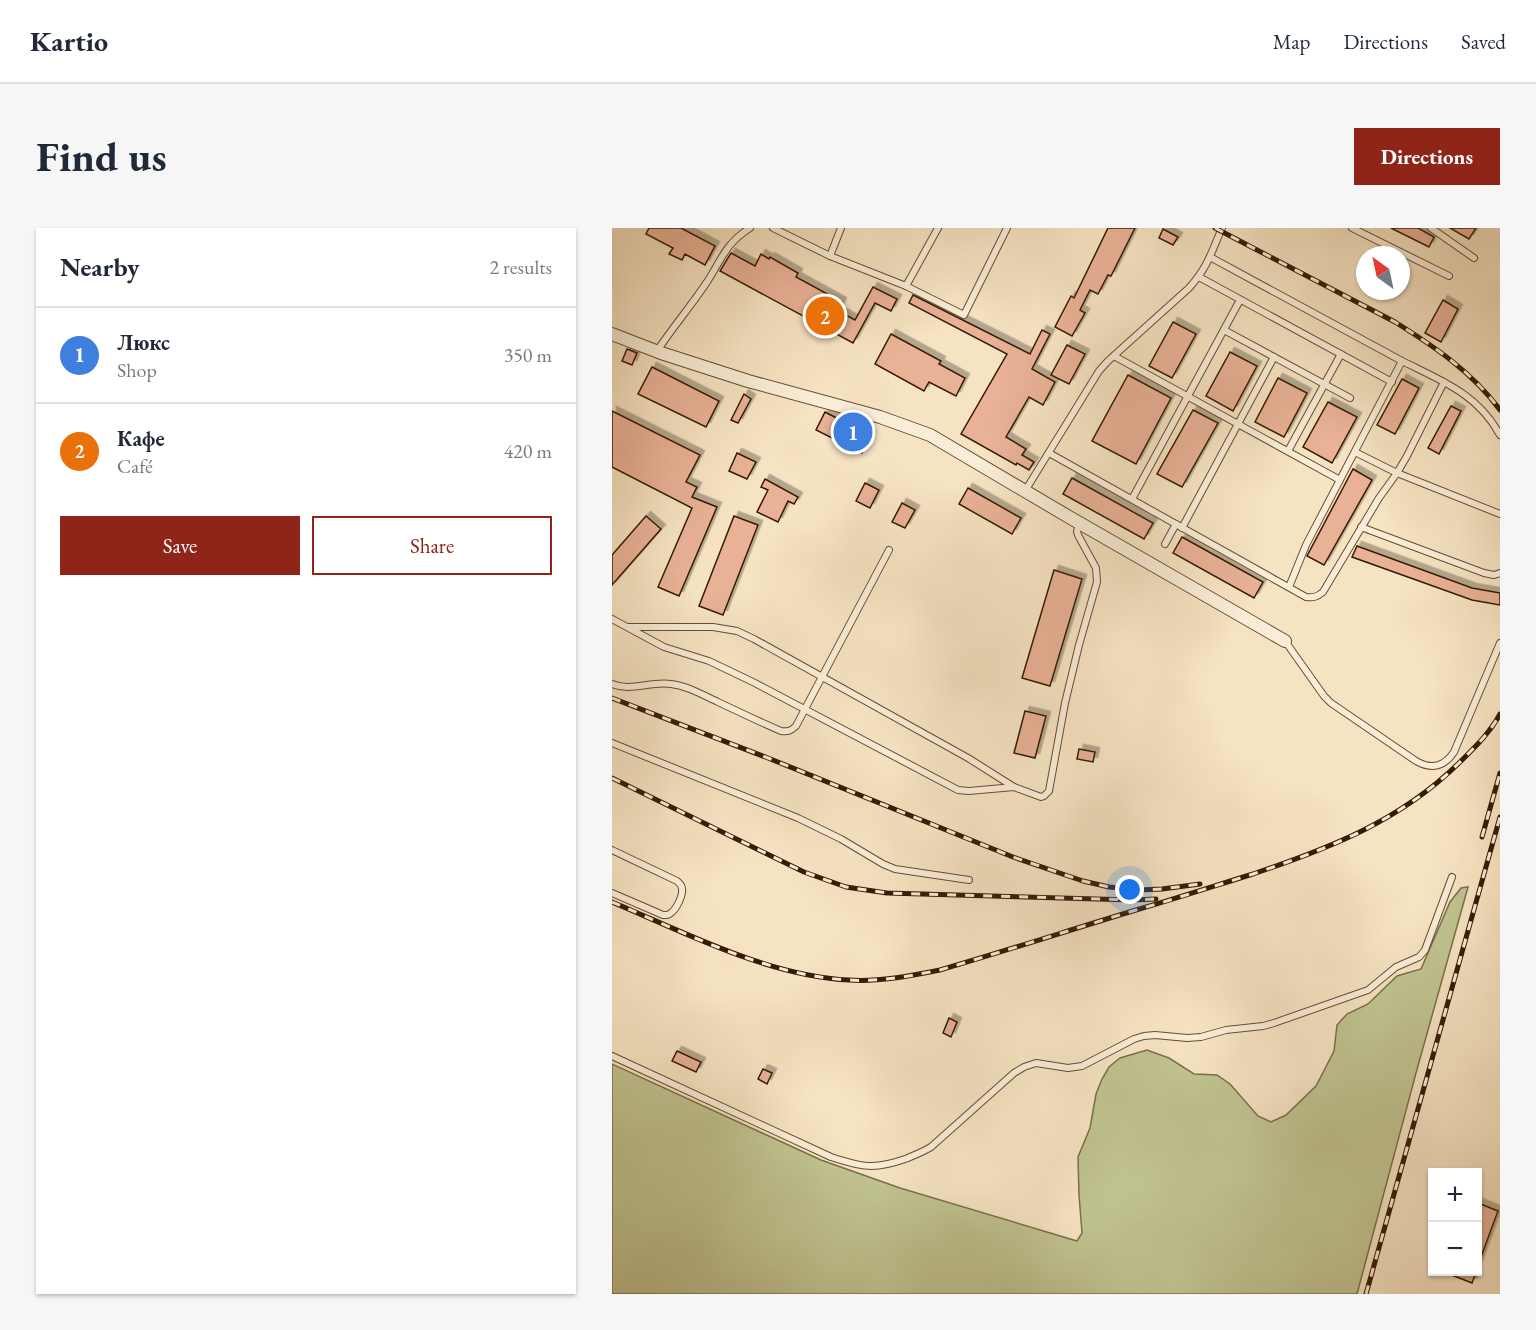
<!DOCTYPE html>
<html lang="en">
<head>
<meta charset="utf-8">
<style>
	:root { --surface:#fff; --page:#f6f6f7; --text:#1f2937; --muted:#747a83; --line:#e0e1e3; --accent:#8f2418 }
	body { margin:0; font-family:"EB Garamond",serif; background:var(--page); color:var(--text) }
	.controls { position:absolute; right:18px; bottom:18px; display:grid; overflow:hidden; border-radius:0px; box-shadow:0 2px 4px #0004 }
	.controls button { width:54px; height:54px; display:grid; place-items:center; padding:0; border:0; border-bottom:2px solid var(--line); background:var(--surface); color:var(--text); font:30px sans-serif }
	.compass { position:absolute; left:744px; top:18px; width:54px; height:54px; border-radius:50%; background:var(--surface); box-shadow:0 2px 4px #0004; rotate:327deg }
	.you { position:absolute; left:518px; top:662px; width:21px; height:21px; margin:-15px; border:4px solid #fff; border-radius:50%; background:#1a73e8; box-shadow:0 0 0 9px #1a73e833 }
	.badge { display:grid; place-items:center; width:39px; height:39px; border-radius:50%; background:var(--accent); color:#fff; font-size:20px; font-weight:700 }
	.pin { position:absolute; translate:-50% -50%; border:3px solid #fff; box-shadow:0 2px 6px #0006 }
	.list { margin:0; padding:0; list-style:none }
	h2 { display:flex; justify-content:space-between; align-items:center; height:78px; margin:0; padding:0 24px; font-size:26px }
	h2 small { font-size:20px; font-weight:400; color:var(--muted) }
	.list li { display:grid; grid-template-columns:39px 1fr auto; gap:18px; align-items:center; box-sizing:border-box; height:96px; padding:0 24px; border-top:2px solid var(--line) }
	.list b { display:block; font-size:22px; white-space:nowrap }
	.list p { margin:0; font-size:20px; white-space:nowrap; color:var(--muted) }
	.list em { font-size:20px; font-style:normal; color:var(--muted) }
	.actions { display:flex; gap:12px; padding:18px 24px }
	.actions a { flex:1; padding:14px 0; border:2px solid var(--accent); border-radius:0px; text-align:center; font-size:21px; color:var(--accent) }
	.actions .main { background:var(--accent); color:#fff }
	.map { position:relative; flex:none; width:888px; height:1066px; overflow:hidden; border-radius:0px }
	header { display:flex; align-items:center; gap:36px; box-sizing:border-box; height:84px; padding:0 30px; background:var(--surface); border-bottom:2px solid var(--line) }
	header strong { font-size:28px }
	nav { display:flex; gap:33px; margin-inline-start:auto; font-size:21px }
	.intro { display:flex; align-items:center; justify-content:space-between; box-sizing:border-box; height:144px; padding:0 36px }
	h1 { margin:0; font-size:42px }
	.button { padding:15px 27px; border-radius:0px; background:var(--accent); color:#fff; font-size:21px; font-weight:700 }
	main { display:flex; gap:36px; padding:0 36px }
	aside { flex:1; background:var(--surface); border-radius:0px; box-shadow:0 2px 4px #0004 }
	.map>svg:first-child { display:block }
</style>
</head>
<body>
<header>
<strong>Kartio</strong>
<nav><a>Map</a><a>Directions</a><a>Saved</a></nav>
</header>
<div class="intro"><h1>Find us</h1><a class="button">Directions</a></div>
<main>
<aside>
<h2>Nearby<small>2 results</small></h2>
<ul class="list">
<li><span class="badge" style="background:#3f7fe0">1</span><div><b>Люкс</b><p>Shop</p></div><em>350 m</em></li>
<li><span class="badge" style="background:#e8710a">2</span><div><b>Кафе</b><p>Café</p></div><em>420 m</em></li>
</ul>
<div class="actions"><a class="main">Save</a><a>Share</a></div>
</aside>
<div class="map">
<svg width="888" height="1066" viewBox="0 0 888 1066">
	<defs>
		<filter id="shadow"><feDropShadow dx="4.5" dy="-4.5" stdDeviation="0" flood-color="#0004"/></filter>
	</defs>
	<rect width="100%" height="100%" fill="#f6e3c2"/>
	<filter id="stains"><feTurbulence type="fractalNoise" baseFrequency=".00333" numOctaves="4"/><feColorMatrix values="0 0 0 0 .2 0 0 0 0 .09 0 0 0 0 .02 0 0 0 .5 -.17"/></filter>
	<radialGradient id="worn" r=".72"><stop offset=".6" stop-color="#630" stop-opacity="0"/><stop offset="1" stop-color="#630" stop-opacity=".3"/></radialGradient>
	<polygon fill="#c0c391" stroke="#7a6f4a" stroke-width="1.5" points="856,659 804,845 745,1066 0,1066 0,836 209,932 288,960 465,1013 470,1005 467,967 466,929 478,900 484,866 490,851 497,839 508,830 535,822 557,830 582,846 605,847 618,856 646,888 659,894 674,887 704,858 722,823 725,797 735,786 756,776 785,748 809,741 838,674 849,660"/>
	<g fill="#e9b196" stroke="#351b03" stroke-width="1.5" filter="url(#shadow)">
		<polygon points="37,0 69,0 103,18 93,37 73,26 70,32 57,26 61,20 34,6"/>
		<polygon points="496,0 523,0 499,48 496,47 486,66 478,62 468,82 473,85 460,108 443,99 459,68 462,70"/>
		<polygon points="779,0 806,0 822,9 817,19"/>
		<polygon points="838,0 864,0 857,11"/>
		<polygon points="551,1 566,9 561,17 547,10"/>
		<polygon points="119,25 143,38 149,26 157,31 158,29 186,45 184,49 230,74 226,83 243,92 261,59 285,71 279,83 263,75 241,115 108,43"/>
		<polygon points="301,67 418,126 430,102 438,106 420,141 443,154 431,177 417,169 394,209 414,221 410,227 422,234 417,242 405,235 404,237 349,206 395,126 297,75"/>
		<polygon points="831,72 846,81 829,114 813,105"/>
		<polygon points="561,94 584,106 560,150 537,138"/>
		<polygon points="279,106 329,133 327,136 353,150 344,168 317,154 312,163 263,136"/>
		<polygon points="455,117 473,126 457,156 439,147"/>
		<polygon points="15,121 25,125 20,137 10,133"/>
		<polygon points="618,124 645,138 621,183 594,168"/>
		<polygon points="40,139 107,173 94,199 26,166"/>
		<polygon points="516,147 559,170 524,236 480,213"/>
		<polygon points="666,150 695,165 672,209 643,194"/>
		<polygon points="790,151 807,160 783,206 765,197"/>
		<polygon points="132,166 139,171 126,195 119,192"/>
		<polygon points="716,174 745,189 720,235 691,219"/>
		<polygon points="839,178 849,183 827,226 816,220"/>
		<polygon points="581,182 606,195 570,259 545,246"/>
		<polygon points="0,183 88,227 74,254 85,259 80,269 105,279 67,368 46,359 80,280 0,239"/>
		<polygon points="213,184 259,208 250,225 204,202"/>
		<polygon points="125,225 144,234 135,251 117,243"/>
		<polygon points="741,241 760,252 712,337 695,328"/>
		<polygon points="460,250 541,295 532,311 451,266"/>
		<polygon points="153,251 186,269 182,276 176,273 166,294 145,284 156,262 149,259"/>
		<polygon points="253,255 267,262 258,280 244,273"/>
		<polygon points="356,260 409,290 400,306 347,276"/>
		<polygon points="290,275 303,282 293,300 280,294"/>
		<polygon points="34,288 49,301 0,357 0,327"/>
		<polygon points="122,288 146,297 111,387 87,378"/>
		<polygon points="570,309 651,354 642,370 561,325"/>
		<polygon points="745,318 860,360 888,365 888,377 860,372 740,329"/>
		<polygon points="442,342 470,351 438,458 410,450"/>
		<polygon points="413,483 434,488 423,530 402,525"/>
		<polygon points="467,521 483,524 481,534 465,531"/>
		<polygon points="337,790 345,794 339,809 331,805"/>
		<polygon points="65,823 89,834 84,844 60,833"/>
		<polygon points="151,841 160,845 155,856 146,851"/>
		<polygon points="866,975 886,983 866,1037"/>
		<polygon points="832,1044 864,1044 860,1055"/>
	</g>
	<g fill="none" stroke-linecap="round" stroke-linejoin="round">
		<g stroke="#654d33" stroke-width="8">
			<g id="service">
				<polyline points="161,0 218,28 294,58 326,0"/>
				<polyline points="740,0 837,48"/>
				<polyline points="819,0 862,30"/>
				<polyline points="218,28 229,0"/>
				<polyline points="598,29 790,133 694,317 677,359"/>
				<polyline points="587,49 780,154"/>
				<polyline points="294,58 352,87 395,0"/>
				<polyline points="612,102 738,170"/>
				<path d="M45,123c16,-24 34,-45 50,-69 15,-23 18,-38 43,-54"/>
				<polyline points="502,128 728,252"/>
				<path d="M790,133c40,20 76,33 98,74"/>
				<polyline points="676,223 729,126"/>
				<polyline points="743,224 785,245 888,286"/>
				<path d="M437,225l257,144c7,1 11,0 17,-5l56,-94 18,-25 10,-17 37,-74"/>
				<path d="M413,263l74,-120 9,-10 81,-73c19,-21 22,-35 33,-60"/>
				<polyline points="520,271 628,72"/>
				<polyline points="749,299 872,345 882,347 888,345"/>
				<polyline points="570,300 662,129"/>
				<polyline points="553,316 564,296"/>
				<polyline points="0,391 52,419 97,433 141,454 346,562 357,563 402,559 429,569 432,568 437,563 453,475 467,417 485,354 484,340 466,307 465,303 468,296"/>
				<polyline points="16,399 101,399 125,403 142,411 356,530 402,559"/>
				<path d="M673,413l39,55 7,7 85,58c16,9 28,6 38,-9l46,-109"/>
				<path d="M0,456c19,8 38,-3 59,0 17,2 32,11 47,18 21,10 42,20 63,29 7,1 10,0 15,-5l93,-176"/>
				<polyline points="0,515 186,590 229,611 271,636 283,641 357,652"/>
				<path d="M0,622l65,31c3,3 5,4 5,8 1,6 -5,19 -10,23 -3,3 -4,3 -9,3l-51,-22"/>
				<path d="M0,828l219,101c31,10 43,13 74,2 10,-4 18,-7 26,-12l83,-74 10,-6 12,-4 32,5 14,-2 52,-27 10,-3 11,-1 32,3 14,-1 25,-7 37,-4 11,-3 94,-33 28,-23 23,-10 6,-7 27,-73"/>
			</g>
		</g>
		<g stroke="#654d33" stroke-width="14">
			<polyline id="minor" points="0,106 49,125 136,153 268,189 318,207 457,289 673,413"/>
		</g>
		<use href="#service" stroke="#f9edd7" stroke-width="6"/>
		<use href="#minor" stroke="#f9edd7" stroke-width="12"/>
		<g stroke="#351b03" stroke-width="5">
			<g id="rail">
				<path d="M603,0l180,94c40,25 77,50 105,88"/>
				<polyline points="0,470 156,530 401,629 471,653 497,659 527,662 550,661 588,656"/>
				<polyline points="0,550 192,644 234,659 275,665 521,672 544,671"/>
				<polyline points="870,609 888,545"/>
				<path d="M0,674c74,31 156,74 237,78 30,2 61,-4 91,-10 65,-19 130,-40 196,-60 39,-11 78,-24 117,-36 77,-26 147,-53 206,-111 15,-15 31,-30 41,-49"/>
				<polyline points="754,1066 888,589"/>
			</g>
		</g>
		<use href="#rail" stroke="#f9edd7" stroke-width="3" stroke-dasharray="9" stroke-linecap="butt"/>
	</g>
	<rect width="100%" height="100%" filter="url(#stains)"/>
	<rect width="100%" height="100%" fill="url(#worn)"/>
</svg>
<div class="controls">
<button>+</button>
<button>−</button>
</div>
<svg class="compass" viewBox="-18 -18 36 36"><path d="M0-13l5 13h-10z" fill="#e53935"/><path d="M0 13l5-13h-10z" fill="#747a83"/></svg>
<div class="you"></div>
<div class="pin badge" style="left:241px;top:204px;background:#3f7fe0">1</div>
<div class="pin badge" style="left:213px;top:88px;background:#e8710a">2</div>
</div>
</main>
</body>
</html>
